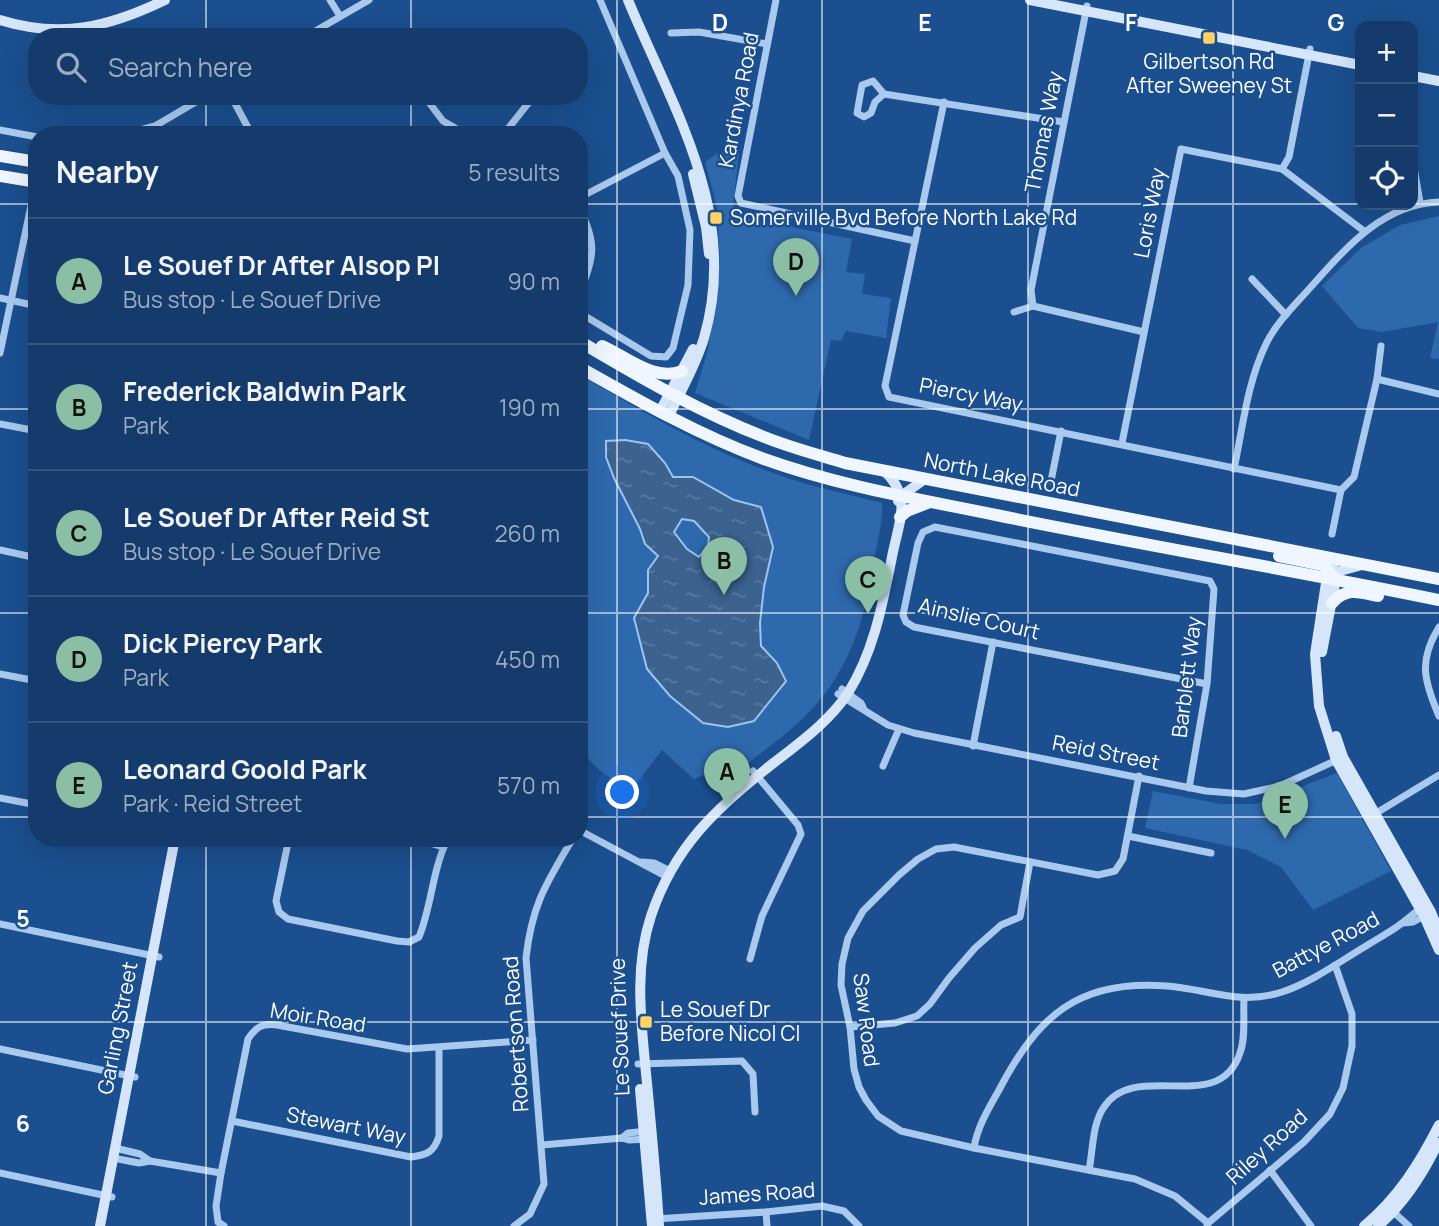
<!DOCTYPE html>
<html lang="en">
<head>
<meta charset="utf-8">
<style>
	:root { --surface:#143b6b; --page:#1d4271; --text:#f1f3f6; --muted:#9dadc1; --line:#33557e; --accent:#8abfa5 }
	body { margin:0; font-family:Manrope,sans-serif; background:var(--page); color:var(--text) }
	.controls { position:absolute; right:21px; top:21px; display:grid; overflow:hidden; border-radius:14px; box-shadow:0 7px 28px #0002 }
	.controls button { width:63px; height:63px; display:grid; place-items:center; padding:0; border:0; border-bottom:2px solid var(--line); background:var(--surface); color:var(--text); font:35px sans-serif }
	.you { position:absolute; left:623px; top:793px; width:24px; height:24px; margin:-18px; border:5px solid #fff; border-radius:50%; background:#1a73e8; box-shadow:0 0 0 10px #1a73e833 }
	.badge { display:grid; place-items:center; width:46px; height:46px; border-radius:50%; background:var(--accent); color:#111; font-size:23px; font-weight:700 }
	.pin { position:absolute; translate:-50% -58px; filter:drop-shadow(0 2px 4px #0008) }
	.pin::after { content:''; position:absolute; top:37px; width:24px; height:21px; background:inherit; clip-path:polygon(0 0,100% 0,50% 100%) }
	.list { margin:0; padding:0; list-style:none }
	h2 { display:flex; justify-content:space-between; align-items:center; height:91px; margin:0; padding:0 28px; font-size:30px }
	h2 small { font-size:23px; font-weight:400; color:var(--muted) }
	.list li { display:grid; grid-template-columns:46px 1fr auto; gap:21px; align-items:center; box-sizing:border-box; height:126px; padding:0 28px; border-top:2px solid var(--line) }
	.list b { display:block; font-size:26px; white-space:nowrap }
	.list p { margin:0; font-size:23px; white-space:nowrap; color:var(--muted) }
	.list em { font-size:23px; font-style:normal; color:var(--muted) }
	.icon { flex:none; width:38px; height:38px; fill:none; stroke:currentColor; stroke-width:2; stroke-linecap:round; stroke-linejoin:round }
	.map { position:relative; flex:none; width:1439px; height:1226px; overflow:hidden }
	.search { position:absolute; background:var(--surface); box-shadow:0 7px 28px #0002; left:28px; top:28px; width:560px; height:77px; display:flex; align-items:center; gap:18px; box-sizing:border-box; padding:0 24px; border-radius:28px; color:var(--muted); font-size:26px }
	.panel { position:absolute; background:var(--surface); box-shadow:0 7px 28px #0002; left:28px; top:126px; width:560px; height:721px; border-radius:28px }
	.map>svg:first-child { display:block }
</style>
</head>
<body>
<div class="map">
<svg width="1439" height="1226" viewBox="0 0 1439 1226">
	<defs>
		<pattern id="water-ripples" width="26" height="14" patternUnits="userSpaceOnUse" patternTransform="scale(1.75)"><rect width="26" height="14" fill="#3c6290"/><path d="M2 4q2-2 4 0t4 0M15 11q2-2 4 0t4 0" fill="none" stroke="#597aa1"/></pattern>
	</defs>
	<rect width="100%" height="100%" fill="#1b4f8f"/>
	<g fill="#2e69ad">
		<polygon points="719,152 739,153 732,215 852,239 846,272 865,274 862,294 891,298 886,338 846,331 841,341 831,340 809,440 695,393 708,349 720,263 717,207 705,162"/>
		<polygon points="1439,216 1439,359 1430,358 1438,322 1382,332 1358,328 1322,286 1361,248 1400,225"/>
		<path d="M579,374c64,38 129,77 200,101 33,12 69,19 103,28 1,21 -5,38 -8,58 -8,55 -24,109 -64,150 -21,23 -57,47 -82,68l-10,-10 -24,10 -32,-29 -32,42 -32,-23 -19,-20 2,-248z"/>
		<polygon points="1337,773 1391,871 1313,910 1281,867 1247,850 1145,828 1153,791 1221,804 1256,804"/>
	</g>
	<path fill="url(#water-ripples)" stroke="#9cc4f0" stroke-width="2" fill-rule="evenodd" d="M625,440l23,4 17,19 8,14h20l41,23 27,7 12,40 -9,40 -4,36 1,23 16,17 9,18 -32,40 -26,6 -25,-4 -33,-27 -23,-27 -13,-51 14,-25v-23l10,-14 -13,-12 -5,-15 -26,-51 -8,-21v-16zM682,519l12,2 15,16 -1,9 -9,11 -12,-8 -13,-17z"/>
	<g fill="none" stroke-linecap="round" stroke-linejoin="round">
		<g stroke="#a9c9ee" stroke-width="7">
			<polyline points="330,0 340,16"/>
			<polyline points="776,0 738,196 741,203 915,241"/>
			<polyline points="671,33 699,32 767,44"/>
			<polyline points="305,37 369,0"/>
			<polyline points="884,94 873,81 862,85 857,113 864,117 871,113 875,102 884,94 1063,122"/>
			<polyline points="231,96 252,135"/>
			<polyline points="424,96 443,121 467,135"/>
			<polyline points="944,102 885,386 889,397 1341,490"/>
			<polyline points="0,130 37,137"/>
			<polyline points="121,135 155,126 206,96"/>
			<polyline points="503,135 534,96"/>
			<polyline points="1413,162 1420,202"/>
			<polyline points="1282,169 1289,157 1310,49"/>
			<polyline points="579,198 665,153 600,0"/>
			<path d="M579,206c18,41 16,47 0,89"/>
			<polyline points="1252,279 1286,315"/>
			<polyline points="0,298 37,306"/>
			<polyline points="1033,306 1031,290 1087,6"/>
			<polyline points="579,310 580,313 651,356 666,357 673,348 688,285 690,230 678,176 665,153"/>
			<polyline points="1014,312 1033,306 1144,332"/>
			<polyline points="0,353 36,182"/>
			<polyline points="1377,379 1439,394"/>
			<polyline points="0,424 37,431"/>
			<polyline points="1122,443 1181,149 1282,169 1364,231"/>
			<path d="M1234,469c9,-42 13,-86 32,-125 10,-21 28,-38 43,-55 36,-40 73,-85 130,-87"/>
			<polyline points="1051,481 1061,431"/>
			<polyline points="1332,534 1341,490 1354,477 1377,379 1381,346"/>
			<polyline points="0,550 37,558"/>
			<path d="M1439,627c-21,34 -15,54 0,89"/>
			<polyline points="0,674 37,681"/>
			<polyline points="842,689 861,703 863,707"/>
			<polyline points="838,694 888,725 914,733 1206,791 1244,794 1280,786 1339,759"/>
			<polyline points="973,746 993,642"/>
			<polyline points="883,766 899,729"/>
			<polyline points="1139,776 1123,859 1115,871 1098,875 954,847 936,849 918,859 899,875 863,911 848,938 842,964 841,985 850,1027 854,1069 859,1087 866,1100 878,1116 901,1131 974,1148 1135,1179 1175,1196 1208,1223"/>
			<polyline points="1189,788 1207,684 1214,589 1210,581 935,527 923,532 918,543 903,615 906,622 914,627 1207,684"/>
			<polyline points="0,798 37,805"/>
			<polyline points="1373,815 1439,775"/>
			<polyline points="579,830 667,877"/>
			<polyline points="1128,836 1211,853"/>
			<path d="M289,838l-13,63 3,11 9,7 109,22 12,1 10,-5c13,-32 13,-67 29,-99"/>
			<polyline points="413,838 443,847"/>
			<polyline points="642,862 654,863 670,871"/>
			<polyline points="1403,923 1413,922 1428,914"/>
			<polyline points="0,924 159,957"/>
			<polyline points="750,959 762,916 801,834 798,825 753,771"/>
			<polyline points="850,1027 895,1023 917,1016 930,1004 949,978 975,948 1001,925 1020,917 1030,862"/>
			<polyline points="0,1049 135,1077"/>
			<polyline points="638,1064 742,1061 753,1074 755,1112"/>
			<path d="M232,1121l179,36c16,-2 23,-5 28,-21v-88"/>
			<polyline points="622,1138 628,1133 648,1131"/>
			<polyline points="542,1145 622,1138 629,1140 648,1139"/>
			<polyline points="115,1148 140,1154 150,1161"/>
			<path d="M974,1148c3,-21 15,-40 25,-58 39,-74 79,-111 168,-104 41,3 72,20 115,6 30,-10 57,-30 84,-46 12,-8 25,-14 36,-23 7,-5 13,-11 21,-16"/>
			<polyline points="113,1158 139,1163 150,1161 221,1173"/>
			<path d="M1089,1170c4,-19 3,-46 15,-63 32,-48 115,10 136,-54 6,-16 3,-38 4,-54"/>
			<polyline points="1270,1170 1311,1226"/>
			<polyline points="0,1173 112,1197"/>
			<polyline points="1390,1209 1409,1226"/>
			<polyline points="766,1212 767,1226"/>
			<polyline points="655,1219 766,1212 822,1206 844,1211 859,1226"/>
			<polyline points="1207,1224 1304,1142 1330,1114 1343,1088 1352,1046 1352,1014 1335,965"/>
			<path d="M224,1226l-6,-4 -2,-16 5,-33 27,-134c8,-12 14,-16 29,-14l130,24 126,-9"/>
			<path d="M514,1226l16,-12 14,-30 -18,-226c6,-54 20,-74 47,-120"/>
		</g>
		<g stroke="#d6e6fa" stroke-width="10">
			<path d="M628,0c46,111 112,214 76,338 -8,27 -23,52 -35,78"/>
			<polyline points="1030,0 1360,65"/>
			<path d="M0,20c61,19 109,7 165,-20"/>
			<polyline points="1413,76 1439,81"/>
			<polyline points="693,174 706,227 709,254"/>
			<polyline points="660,411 693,349"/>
			<polyline points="898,501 901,496 925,479"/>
			<polyline points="1338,559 1328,570 1315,654 1319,706 1336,760 1424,916 1439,950"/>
			<polyline points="1322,652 1336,579 1340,571 1362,565"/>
			<polyline points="1336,736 1343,757 1431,912 1439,932"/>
			<polyline points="640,1089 652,1226"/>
			<polyline points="100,1226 175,838"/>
			<path d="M659,1226c-3,-51 -8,-102 -13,-153 -5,-53 -12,-106 5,-157 23,-69 65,-108 120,-151 27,-21 58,-43 77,-72 27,-43 35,-92 45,-141 7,-33 19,-57 -10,-82"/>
			<path d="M1364,1226c34,-28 55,-62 75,-101"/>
			<path d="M1378,1226c26,-22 45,-52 60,-83"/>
		</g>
		<g stroke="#f0f6ff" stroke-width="12">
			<polyline points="0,156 37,162"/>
			<polyline points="0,176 37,182"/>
			<path d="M579,341c61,36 122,72 188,97 25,10 52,17 78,25l594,116"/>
			<path d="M602,346c25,11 52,36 80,25"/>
			<path d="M579,367c60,34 120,68 185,92 75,27 154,40 232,56 147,30 296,55 443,85"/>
			<polyline points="900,517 907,511 930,502"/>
			<polyline points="1279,556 1323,565 1336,579"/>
			<path d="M1332,603c14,-16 27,-11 46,-7"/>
		</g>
	</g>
	<path fill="none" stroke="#fff" stroke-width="2" stroke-opacity="0.55" d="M206,0v37M411,0v37M617,0v1226M822,0v1226M1028,0v1226M1233,0v1226M206,96v39M411,96v39M0,204h37M579,204h781M1413,204h26M0,409h37M579,409h860M0,613h37M579,613h860M0,817h37M579,817h860M206,838v388M411,838v388M0,1022h1439"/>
	<g fill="#ffd166" stroke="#1b4f8f" stroke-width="2.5">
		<rect x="1202" y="31" width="14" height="14" rx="3.5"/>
		<rect x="709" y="211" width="14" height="14" rx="3.5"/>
		<rect x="639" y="1015" width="14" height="14" rx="3.5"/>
	</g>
	<g text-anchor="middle" stroke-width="5" stroke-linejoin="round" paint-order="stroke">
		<g font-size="21" fill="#fff" stroke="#1b4f8f" text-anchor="start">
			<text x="1209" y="69" text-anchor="middle">Gilbertson Rd<tspan x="1209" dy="24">After Sweeney St</tspan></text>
			<text x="730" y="225">Somerville Bvd Before North Lake Rd</text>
			<text x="660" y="1017">Le Souef Dr<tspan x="660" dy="24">Before Nicol Cl</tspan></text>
		</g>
		<g font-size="21" fill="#fff" stroke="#1b4f8f">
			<text transform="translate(739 100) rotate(-79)" y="7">Kardinya Road</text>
			<text transform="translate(1044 132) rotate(-79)" y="7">Thomas Way</text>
			<text transform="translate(1150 213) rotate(-79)" y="7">Loris Way</text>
			<text transform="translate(971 395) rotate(11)" y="7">Piercy Way</text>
			<text transform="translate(1002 475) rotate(11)" y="7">North Lake Road</text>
			<text transform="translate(979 619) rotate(13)" y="7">Ainslie Court</text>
			<text transform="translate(1187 677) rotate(-83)" y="7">Barblett Way</text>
			<text transform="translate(1106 753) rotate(11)" y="7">Reid Street</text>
			<text transform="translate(1326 945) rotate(-28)" y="7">Battye Road</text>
			<text transform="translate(318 1018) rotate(9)" y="7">Moir Road</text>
			<text transform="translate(866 1020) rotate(83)" y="7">Saw Road</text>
			<text transform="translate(620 1027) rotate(-92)" y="7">Le Souef Drive</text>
			<text transform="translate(118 1028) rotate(-79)" y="7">Garling Street</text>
			<text transform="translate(516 1034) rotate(-94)" y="7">Robertson Road</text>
			<text transform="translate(346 1126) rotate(11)" y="7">Stewart Way</text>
			<text transform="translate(1267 1147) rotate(-42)" y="7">Riley Road</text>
			<text transform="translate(757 1194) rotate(-4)" y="7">James Road</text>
		</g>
	</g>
	<g font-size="23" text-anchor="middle" font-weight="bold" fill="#fff" stroke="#1b4f8f" stroke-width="5" stroke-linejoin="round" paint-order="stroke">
		<text x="720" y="31">D</text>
		<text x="925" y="31">E</text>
		<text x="1131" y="31">F</text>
		<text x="1336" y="31">G</text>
		<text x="23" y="927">5</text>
		<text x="23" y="1132">6</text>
	</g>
</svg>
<div class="controls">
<button>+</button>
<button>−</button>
<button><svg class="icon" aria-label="locate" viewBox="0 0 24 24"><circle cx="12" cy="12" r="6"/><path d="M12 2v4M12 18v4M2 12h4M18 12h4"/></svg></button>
</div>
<div class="you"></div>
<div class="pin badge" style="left:727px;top:806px">A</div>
<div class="pin badge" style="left:724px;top:595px">B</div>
<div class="pin badge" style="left:868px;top:614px">C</div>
<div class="pin badge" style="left:796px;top:296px">D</div>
<div class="pin badge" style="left:1285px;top:839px">E</div>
<div class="search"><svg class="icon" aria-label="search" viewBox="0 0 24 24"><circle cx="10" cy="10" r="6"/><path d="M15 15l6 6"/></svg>Search here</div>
<section class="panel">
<h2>Nearby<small>5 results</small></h2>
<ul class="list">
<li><span class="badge">A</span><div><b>Le Souef Dr After Alsop Pl</b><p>Bus stop · Le Souef Drive</p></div><em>90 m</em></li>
<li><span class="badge">B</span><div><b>Frederick Baldwin Park</b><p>Park</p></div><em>190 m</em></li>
<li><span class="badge">C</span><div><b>Le Souef Dr After Reid St</b><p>Bus stop · Le Souef Drive</p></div><em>260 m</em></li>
<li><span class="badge">D</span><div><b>Dick Piercy Park</b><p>Park</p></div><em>450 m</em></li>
<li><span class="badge">E</span><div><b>Leonard Goold Park</b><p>Park · Reid Street</p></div><em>570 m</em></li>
</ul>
</section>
</div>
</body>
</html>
